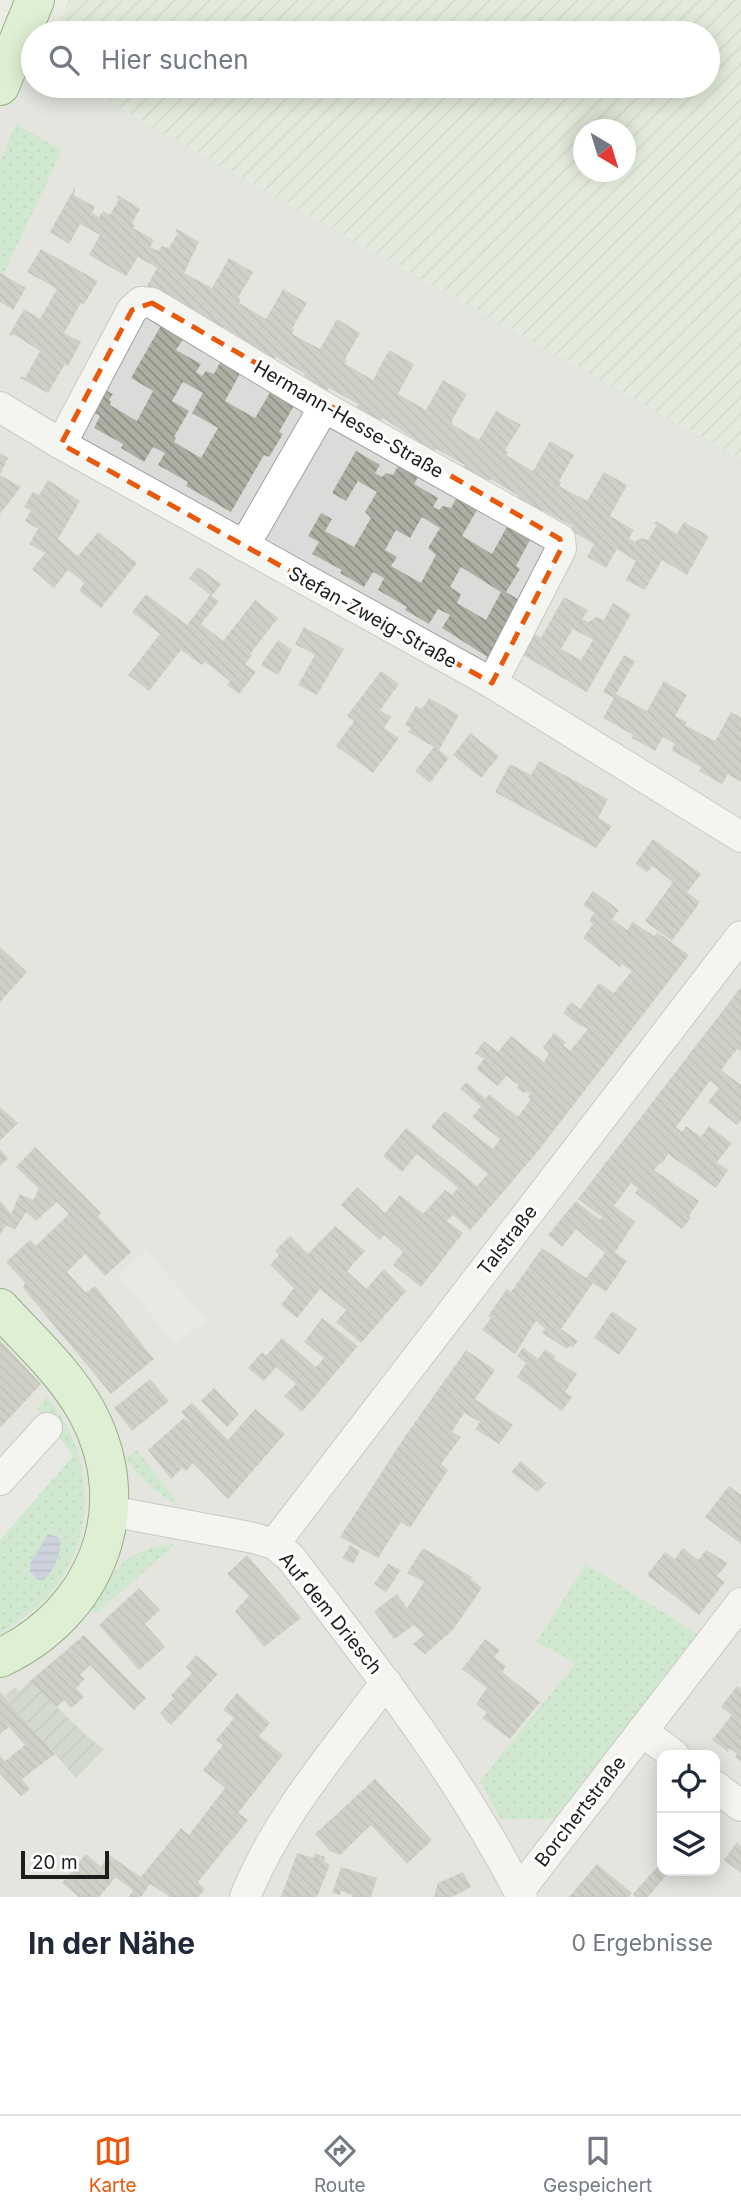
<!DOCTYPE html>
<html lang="de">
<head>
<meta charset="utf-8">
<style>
	:root { --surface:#fff; --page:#f2f2f3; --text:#1f2937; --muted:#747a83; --line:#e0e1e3; --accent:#ea580c }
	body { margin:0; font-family:Inter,sans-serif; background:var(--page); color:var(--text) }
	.controls { position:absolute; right:21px; bottom:21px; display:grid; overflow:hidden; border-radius:14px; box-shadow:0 4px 18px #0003 }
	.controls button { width:63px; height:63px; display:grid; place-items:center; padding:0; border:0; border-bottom:2px solid var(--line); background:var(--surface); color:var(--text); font:35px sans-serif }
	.compass { position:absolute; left:573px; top:119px; width:63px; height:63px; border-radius:50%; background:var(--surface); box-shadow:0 4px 18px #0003; rotate:142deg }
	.scale { position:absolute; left:21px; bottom:18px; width:88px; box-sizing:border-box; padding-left:7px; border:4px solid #1d1d1d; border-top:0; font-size:19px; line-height:24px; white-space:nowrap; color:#1d1d1d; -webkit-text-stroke:5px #fff; paint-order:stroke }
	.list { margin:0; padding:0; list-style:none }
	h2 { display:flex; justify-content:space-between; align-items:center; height:91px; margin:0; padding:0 28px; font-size:30px }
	h2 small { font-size:23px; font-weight:400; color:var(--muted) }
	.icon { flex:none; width:38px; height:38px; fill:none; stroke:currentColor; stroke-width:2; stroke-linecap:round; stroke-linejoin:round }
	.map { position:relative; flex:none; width:741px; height:1897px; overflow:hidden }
	.search { position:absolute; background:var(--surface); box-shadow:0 4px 18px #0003; left:21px; right:21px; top:21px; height:77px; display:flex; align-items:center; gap:18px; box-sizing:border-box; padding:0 24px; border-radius:38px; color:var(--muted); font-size:26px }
	.sheet { height:217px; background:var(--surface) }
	nav { display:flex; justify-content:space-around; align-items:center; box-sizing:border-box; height:98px; border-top:2px solid var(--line); background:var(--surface); font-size:19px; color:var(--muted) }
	nav a { display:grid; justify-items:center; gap:4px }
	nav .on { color:var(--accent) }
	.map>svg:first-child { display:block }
</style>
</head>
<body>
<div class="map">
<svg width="741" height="1897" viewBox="0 0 741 1897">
	<defs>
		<pattern id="construction-furrows" width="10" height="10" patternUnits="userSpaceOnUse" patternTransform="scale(1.75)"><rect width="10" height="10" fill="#b7c1b1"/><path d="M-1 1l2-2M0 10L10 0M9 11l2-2" fill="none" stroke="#9da598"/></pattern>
		<pattern id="farmland-furrows" width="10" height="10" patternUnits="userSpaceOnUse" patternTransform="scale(1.75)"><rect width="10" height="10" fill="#d9ead2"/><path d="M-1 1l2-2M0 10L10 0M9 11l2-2" fill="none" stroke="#bac8b4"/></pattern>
		<pattern id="grass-dots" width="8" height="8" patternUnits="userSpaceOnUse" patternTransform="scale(1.75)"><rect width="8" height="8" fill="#b0e2b5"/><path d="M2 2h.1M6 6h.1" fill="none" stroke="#97c19b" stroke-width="1.8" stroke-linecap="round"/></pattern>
		<pattern id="water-rules" width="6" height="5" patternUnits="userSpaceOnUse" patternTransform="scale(1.75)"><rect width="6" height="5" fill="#aab1d6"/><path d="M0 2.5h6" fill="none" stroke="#8a8fad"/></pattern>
		<pattern id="building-back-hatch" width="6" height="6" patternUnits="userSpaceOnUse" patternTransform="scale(1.75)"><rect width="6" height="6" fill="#aeafa3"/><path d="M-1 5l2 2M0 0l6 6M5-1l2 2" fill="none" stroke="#8d8e84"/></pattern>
	</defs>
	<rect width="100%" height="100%" fill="#ebede4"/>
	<path fill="#dbdbda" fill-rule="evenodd" d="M16,50l17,10v26h47l661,373v1438h-741v-1811zM662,1755h53v116h-53z"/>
	<polygon fill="url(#construction-furrows)" points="30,1681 88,1737 104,1749 76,1778 4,1696 15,1687 19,1691"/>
	<path fill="url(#farmland-furrows)" fill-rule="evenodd" d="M69,0h672v459l-661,-373h628v-53h-653zM584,130h42v42h-42z"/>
	<g fill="url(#grass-dots)">
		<polygon points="16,124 62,150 3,275 0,273 0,162"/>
		<path d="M47,1397c48,57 52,139 3,196 -14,17 -33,28 -50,41v-94l72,-84 -35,-48z"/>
		<path d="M137,1450l44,57c-23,-14 -41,-26 -55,-49z"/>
		<path d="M175,1544l-79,70 -5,-5c26,-41 32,-60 84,-65z"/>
		<polygon points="586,1564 699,1635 554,1819 501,1819 480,1781 576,1663 536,1642"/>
	</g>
	<g fill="#e5e5e5">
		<polygon points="146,1250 207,1320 175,1344 118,1276"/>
		<polygon points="50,1425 73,1456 0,1540 0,1480"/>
	</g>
	<path fill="url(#water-rules)" d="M48,1534l10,3c6,13 -4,35 -15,43l-6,-1 -7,-8v-7z"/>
	<g fill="url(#building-back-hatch)" fill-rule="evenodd">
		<polygon points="75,187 74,195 95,207 92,213 99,217 103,211 110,215 119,199 116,198 118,195 140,209 132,223 135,225 133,228 154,240 150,247 158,251 162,246 169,248 178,233 175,231 177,229 199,242 184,273 212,288 229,258 253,272 238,298 241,299 239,303 266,319 283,289 307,303 292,329 294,329 292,334 320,349 337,319 360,333 345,359 347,360 345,364 373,380 389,350 414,364 398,394 426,410 443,380 467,394 452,420 453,425 479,440 496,411 521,425 505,450 508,452 506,455 533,471 550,441 574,455 559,481 561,483 559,486 587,501 604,472 627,485 610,516 634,530 629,538 635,542 641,538 648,540 657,525 654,524 656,521 677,534 684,522 709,536 687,575 662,560 645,590 626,580 636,561 617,549 606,568 587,557 594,544 570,530 572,526 542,510 541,513 517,499 519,496 490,479 488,482 463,468 465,465 436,449 434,452 383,418 381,422 356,408 358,404 329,388 327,391 303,377 305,374 276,357 273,361 250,347 251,344 222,327 220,331 195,316 198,313 168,296 146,288 157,268 138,257 126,276 89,255 100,235 80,224 69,244 50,232"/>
		<polygon points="41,249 98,281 84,304 81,303 64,333 81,342 68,366 65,364 48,393 20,378 22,376 25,378 40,351 13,334 12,336 9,335 24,309 40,319 57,289 27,272"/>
		<polygon points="0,273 26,288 13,310 0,302"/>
		<path d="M163,322l23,13 -10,15 25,14 -5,8 6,4 4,-5 8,3 8,-15 21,9 -18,33 30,17 17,-29 24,13 -17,30 4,2 -14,23 -5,-2 -33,57 -45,-26 2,-4 -30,-17 7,-12 -12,-6 -9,15 -23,-14 2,-4 -29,-16 6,-12 -11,-7 12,-21 12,6 -4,6 2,1 -1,4 27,16 16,-30 -22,-13zM183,382l20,11 -11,20 26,15 -17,30 -27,-16 2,-4 -2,-1 15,-26 -17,-10z"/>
		<path d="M356,451l24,14 -5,8 7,4 4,-4 7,2 8,-14 21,9 -8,14 24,14 -5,9 6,3 4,-4 8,2 8,-15 22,10 -19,33 30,18 17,-31 23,13 -16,30 4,3 -14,23 20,12 -32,57 -52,-33 8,-13 -12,-6 -9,15 -24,-14 2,-3 -29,-17 6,-12 -11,-6 -9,15 -24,-14 2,-3 -30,-16 7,-12 -11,-6 13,-23 11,6 -7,12 29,16 17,-29 -6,-6 12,-20 -19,-11 -12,20 -14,-8zM422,517l18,11 -12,20 8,7 -15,28 -30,-17 6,-9 -12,-7 11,-20 14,8zM461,567l40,25 -15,28 -29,-17 4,-9 -11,-7z"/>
		<polygon points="0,453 8,458 0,474"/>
		<polygon points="0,475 21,487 0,514"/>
		<polygon points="48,480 80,501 58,539 78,556 98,532 137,563 101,608 79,591 84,583 68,570 54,588 32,569 45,553 29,544 38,529 25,521 31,510 24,507 33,492 39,495"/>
		<polygon points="198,567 221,584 212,596 219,601 201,624 223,641 255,600 278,618 250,654 252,655 245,664 256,672 239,694 227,685 230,681 205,662 202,665 181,650 149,691 128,675 160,634 132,612 146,594 187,625 210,595 189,578"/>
		<path d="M564,597l24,13 -6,9 7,3 7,-5 8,3 9,-17 18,11 -44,78 -66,-38 12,-21 8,5zM573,629l20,11 -12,20 -20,-11z"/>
		<polygon points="304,627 344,649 317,695 298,685 315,655 295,644"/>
		<polygon points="278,640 292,650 278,675 261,665"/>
		<polygon points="624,655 635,661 616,694 647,711 664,681 687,695 675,716 687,722 685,725 715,741 731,712 741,718 741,782 728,774 722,784 699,771 701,767 671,750 675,744 663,737 655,751 632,738 633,735 603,718 614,698 603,692"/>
		<polygon points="381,671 399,684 380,710 391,717 384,728 399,738 373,773 336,746 354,721 347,716"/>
		<polygon points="429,698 459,715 439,750 449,758 430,783 415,771 434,747 408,732 411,728 405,725 416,706 422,709"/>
		<polygon points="470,733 499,756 481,778 453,755"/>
		<polygon points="539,761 608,799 598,818 612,826 596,848 495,792 510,764 531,775"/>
		<polygon points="653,839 701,874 687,892 700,902 672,941 645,921 673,882 652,866 647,872 635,864"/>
		<polygon points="593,891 619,910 612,919 627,930 633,922 654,936 657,932 689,955 538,1151 480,1219 470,1230 453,1215 447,1221 463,1233 421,1287 393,1265 403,1252 384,1235 380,1240 341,1205 357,1187 385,1213 400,1195 423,1214 445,1190 452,1195 458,1188 417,1154 402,1172 383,1156 406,1128 477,1186 488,1174 431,1127 445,1111 493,1149 500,1139 472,1117 481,1106 460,1089 466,1082 486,1099 489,1094 518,1117 531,1099 528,1097 530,1094 526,1091 524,1093 517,1088 519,1085 506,1076 498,1086 476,1069 484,1059 475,1053 484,1041 498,1052 511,1036 544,1062 549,1053 543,1047 554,1033 566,1042 563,1045 570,1051 588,1029 581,1025 580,1026 563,1013 571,1002 580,1009 599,983 614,993 632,971 622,964 620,967 583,938 593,924 589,921 594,913 583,905"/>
		<polygon points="0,947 27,972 0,1002"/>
		<polygon points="741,987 741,1052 737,1049 721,1070 741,1085 741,1120 737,1125 708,1102 719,1088 710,1081 676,1127 682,1132 686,1126 701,1137 709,1126 732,1143 717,1162 728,1170 716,1188 668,1154 662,1164 661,1162 654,1170 699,1201 689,1216 691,1218 682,1229 635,1193 638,1189 631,1183 614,1206 635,1222 615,1252 627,1261 606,1292 593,1283 561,1329 578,1341 573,1347 569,1346 567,1349 542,1333 545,1329 536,1321 515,1354 482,1330 491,1318 488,1316 507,1289 511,1292 542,1248 586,1278 605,1253 576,1229 562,1247 548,1235 576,1201 600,1220 602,1217 578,1199"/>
		<polygon points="0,1107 18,1123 0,1141"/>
		<polygon points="35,1147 101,1213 98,1216 131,1252 105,1276 85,1254 67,1272 86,1293 95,1286 154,1359 111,1394 23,1288 25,1283 6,1262 30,1240 36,1246 69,1214 57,1202 36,1221 26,1212 15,1230 6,1225 0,1235 0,1201 11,1214 20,1194 33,1200 39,1189 16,1167"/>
		<polygon points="0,1149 8,1158 0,1166"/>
		<polygon points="335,1226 365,1251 347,1271 366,1289 384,1269 406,1291 361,1343 336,1322 346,1310 320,1289 297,1318 281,1305 294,1288 270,1265 279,1255 275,1251 290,1236 308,1254"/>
		<polygon points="612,1311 637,1329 619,1355 594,1338"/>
		<polygon points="322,1318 358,1346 302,1412 284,1396 296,1384 276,1367 264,1381 248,1368 262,1352 266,1356 282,1338 316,1367 324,1358 304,1342"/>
		<polygon points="0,1340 41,1384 0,1428"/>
		<polygon points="523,1347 538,1359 545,1349 556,1357 554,1359 577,1374 565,1392 572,1397 562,1411 517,1377 526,1363 517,1356"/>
		<polygon points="466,1350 495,1370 475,1399 513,1425 499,1444 475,1429 480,1422 464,1413 452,1432 461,1437 441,1464 448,1470 410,1528 401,1522 378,1558 340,1537 404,1438"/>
		<polygon points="150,1379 169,1401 132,1431 114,1408"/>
		<polygon points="214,1388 239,1414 227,1427 201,1401"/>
		<polygon points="192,1403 228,1440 255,1409 285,1434 228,1499 193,1463 186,1471 182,1468 171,1479 148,1450 184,1418 194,1426 181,1412"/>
		<polygon points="521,1461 546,1483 538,1492 511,1472"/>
		<polygon points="729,1486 741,1495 741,1544 705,1517"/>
		<polygon points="350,1545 360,1551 353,1564 342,1558"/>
		<polygon points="423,1548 472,1577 471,1579 482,1588 452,1631 425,1654 413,1644 424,1635 414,1625 394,1639 374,1611 397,1594 407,1608 424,1582 407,1573"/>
		<polygon points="683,1548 698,1560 706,1550 728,1563 717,1576 725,1582 699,1615 647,1575 665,1552 675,1559"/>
		<polygon points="247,1555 301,1618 264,1647 235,1611 249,1596 227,1574"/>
		<polygon points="388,1564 401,1570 386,1592 374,1584"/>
		<polygon points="139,1588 160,1610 145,1624 165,1647 139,1670 99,1625"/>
		<polygon points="84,1635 146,1698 134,1710 90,1665 80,1675 85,1679 76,1688 84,1697 71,1708 64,1700 57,1707 30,1681"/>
		<polygon points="485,1639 500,1650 494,1657 506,1666 502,1672 540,1702 510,1739 482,1718 487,1713 476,1704 487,1688 462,1669"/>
		<polygon points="196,1655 218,1674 171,1725 160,1713 174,1698 171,1695 192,1673 186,1667"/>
		<polygon points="737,1686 741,1689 741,1762 735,1757 737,1754 729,1748 728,1752 712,1740 732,1715 721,1707"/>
		<polygon points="0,1692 55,1754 22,1779 30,1789 21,1796 0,1774 0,1756 5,1761 25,1745 9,1727 0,1734"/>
		<polygon points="237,1693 270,1723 259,1736 283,1755 238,1813 248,1820 198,1882 205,1889 198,1897 170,1897 150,1884 141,1897 129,1897 133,1890 107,1871 115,1878 99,1897 79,1897 62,1883 86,1854 101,1867 109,1855 141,1877 181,1828 189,1835 225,1788 203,1770 223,1745 216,1740 234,1718 223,1710"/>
		<polygon points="375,1779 432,1840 407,1864 371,1825 340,1855 330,1851 315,1834"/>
		<polygon points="737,1842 741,1846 741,1873 724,1860"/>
		<polygon points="297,1853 314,1858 315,1853 325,1857 324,1862 330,1864 317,1897 281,1897"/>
		<polygon points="597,1864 632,1893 629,1897 569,1897"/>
		<polygon points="659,1865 662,1871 668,1873 648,1897 636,1897 633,1894"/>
		<polygon points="341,1867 377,1878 371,1897 352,1897 353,1895 341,1891 340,1895 332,1893"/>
		<polygon points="463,1872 471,1887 452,1897 434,1897 438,1883"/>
	</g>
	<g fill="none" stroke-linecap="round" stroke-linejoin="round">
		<g stroke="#a1a1a1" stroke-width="32">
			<g id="street">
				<polyline points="0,407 61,444 492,683 741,837"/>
				<polyline points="61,444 132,310 141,302 152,303 324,407 560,539 561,549 492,683"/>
				<polyline points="244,546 324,407"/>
				<polyline points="0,1480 47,1428"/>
				<path d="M110,1511l144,27 20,6 16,13c84,109 169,217 232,340"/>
				<polyline points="274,1544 741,936"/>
				<polyline points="642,1731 674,1755"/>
				<polyline points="715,1786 741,1806"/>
				<polyline points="519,1891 741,1603"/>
				<path d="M245,1897c32,-80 90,-146 141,-215"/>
			</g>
		</g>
		<g stroke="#2a6711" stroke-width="40">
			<g id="secondary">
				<polyline points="0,86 35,0"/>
				<path d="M0,1308c30,33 67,66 88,106 50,95 8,199 -88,244"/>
			</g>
		</g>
		<use href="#street" stroke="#fff" stroke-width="30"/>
		<use href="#secondary" stroke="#d0f2be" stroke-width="38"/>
	</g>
	<path d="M0 0H741V1897H0ZM152,303l408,236 1,10 -69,134 -431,-239 71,-134z" fill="#ebede4" fill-opacity=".55" fill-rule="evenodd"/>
	<path fill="none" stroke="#e8590c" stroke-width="5" stroke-dasharray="14 9" stroke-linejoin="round" d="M152,303l408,236 1,10 -69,134 -431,-239 71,-134z"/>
	<g text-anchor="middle" stroke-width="6" stroke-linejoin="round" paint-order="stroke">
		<g font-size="19" fill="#1d1d1d" stroke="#fff">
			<text transform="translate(349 419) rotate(30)" y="7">Hermann-Hesse-Straße</text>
			<text transform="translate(373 617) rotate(29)" y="7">Stefan-Zweig-Straße</text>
			<text transform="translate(507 1240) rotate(-52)" y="7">Talstraße</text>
			<text transform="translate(331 1613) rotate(51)" y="7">Auf dem Driesch</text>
			<text transform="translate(580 1811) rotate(-52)" y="7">Borchertstraße</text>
		</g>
	</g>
</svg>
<div class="controls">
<button><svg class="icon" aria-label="locate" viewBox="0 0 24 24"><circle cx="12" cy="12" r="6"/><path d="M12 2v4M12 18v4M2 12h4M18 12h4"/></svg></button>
<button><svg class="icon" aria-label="layers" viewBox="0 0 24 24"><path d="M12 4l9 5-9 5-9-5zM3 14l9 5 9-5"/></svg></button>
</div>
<svg class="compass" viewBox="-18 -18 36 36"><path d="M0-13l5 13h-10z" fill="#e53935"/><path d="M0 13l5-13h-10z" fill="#747a83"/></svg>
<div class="scale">20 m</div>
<div class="search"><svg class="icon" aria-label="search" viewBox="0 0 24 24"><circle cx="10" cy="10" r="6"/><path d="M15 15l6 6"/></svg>Hier suchen</div>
</div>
<section class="sheet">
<h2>In der Nähe<small>0 Ergebnisse</small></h2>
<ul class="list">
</ul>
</section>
<nav>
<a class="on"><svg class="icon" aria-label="map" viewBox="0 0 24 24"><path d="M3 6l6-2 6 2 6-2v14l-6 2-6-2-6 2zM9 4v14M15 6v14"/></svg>Karte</a>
<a><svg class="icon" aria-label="directions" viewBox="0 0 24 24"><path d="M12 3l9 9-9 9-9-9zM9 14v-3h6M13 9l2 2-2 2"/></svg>Route</a>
<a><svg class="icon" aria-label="saved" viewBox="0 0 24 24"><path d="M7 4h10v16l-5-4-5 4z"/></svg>Gespeichert</a>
</nav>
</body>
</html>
